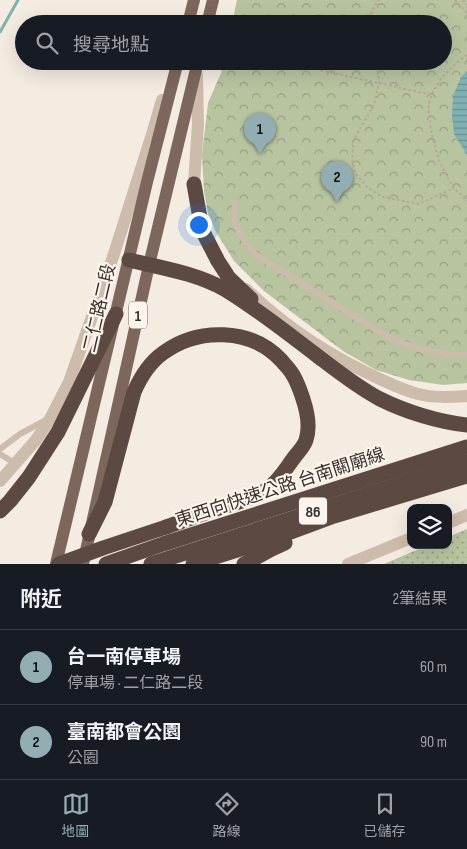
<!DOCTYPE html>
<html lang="zh-TW">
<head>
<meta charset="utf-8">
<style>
	:root { --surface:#171b24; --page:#242831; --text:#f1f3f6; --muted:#9ea1a6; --line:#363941; --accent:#92aeb2 }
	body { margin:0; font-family:"Sofia Sans Condensed","Noto Sans TC",sans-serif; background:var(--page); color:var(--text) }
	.controls { position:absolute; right:15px; bottom:15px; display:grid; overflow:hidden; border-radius:10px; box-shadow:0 5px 20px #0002 }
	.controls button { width:45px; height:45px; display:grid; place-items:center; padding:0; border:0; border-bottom:1px solid var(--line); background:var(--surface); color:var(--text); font:25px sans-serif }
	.you { position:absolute; left:198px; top:224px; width:18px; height:18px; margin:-12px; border:4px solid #fff; border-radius:50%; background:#1a73e8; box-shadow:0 0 0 8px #1a73e833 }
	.badge { display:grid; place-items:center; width:32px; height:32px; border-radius:50%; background:var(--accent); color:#111; font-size:16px; font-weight:700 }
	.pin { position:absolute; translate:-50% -41px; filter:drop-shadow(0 1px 2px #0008) }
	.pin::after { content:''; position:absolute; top:26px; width:18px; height:15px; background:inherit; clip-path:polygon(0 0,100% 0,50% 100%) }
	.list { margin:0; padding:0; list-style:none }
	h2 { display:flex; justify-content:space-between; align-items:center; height:65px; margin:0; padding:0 20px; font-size:21px }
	h2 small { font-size:16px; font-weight:400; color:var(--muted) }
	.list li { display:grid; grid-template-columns:32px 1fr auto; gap:15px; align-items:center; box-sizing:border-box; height:75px; padding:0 20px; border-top:1px solid var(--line) }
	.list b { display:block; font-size:19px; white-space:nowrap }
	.list p { margin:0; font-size:16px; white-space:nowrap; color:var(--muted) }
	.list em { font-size:16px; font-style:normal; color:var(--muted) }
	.icon { flex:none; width:28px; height:28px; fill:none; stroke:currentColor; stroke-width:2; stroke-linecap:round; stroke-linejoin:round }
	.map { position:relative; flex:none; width:467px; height:564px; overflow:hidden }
	.search { position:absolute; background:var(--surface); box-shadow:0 5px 20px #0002; left:15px; right:15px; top:15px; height:55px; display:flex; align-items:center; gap:12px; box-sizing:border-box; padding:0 18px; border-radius:28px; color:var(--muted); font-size:19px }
	.sheet { height:215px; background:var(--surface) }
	nav { display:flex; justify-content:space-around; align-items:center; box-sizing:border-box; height:70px; border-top:1px solid var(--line); background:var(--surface); font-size:14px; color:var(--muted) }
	nav a { display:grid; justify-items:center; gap:2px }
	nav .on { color:var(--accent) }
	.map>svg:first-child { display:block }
</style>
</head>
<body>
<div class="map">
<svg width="467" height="564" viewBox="0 0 467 564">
	<defs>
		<pattern id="grass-dots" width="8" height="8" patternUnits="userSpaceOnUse" patternTransform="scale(1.25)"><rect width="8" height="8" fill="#b8c4a0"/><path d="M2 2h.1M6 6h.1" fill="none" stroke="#97a083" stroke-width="1.8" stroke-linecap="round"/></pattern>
		<pattern id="park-crowns" width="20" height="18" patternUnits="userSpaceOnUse" patternTransform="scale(1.25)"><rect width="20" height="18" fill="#b8c4a0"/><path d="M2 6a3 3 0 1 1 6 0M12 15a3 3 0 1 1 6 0" fill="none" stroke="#97a083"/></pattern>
		<pattern id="water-rules" width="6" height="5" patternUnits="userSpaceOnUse" patternTransform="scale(1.25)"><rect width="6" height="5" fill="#7fb0b2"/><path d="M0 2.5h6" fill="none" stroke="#699091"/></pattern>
	</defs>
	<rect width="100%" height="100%" fill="#f4ebe1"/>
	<polygon fill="url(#grass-dots)" points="467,529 467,564 384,564 428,545 448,545 448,537"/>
	<polygon fill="url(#park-crowns)" points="237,0 467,0 467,383 443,385 409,380 376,370 343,351 264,291 234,261 216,232 208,213 204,191 202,155 208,103 221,73 224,61 443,61 443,24 232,24"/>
	<polygon fill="url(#water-rules)" points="467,71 467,155 454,134 452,115 453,96 461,77"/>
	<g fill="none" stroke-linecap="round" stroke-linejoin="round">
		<polyline stroke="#7fb0b2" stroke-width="3" points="0,32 18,0"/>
		<g stroke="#b9a596" stroke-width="2" stroke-dasharray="2.5 2.5" stroke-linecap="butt">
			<polyline points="455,0 467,13"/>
			<polyline points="463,0 467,5"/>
			<polyline points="369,24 372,10 379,0"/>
			<path d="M467,55c-17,12 -32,27 -38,48 -1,3 0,7 0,11 2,25 10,52 24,73 4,5 10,9 14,14"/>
			<polyline points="378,61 379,83 374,105 354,139 352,159 355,173 368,188 383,197 419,204 454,188"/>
			<polyline points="311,68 432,95"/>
		</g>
		<g stroke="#cdbbac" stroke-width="6">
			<polyline points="235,204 234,218 240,235 255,254 381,333 405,344 423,350 449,355 467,355"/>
			<polyline points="0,449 20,434 46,420"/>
			<polyline points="0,454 16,464"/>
		</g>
		<g stroke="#cdbbac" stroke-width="12">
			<polyline points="197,75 198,124 194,184 197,192"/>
			<path d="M246,289c39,38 87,69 136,91 11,5 24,11 36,14 16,4 33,3 49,2"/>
			<polyline points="0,481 36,440 51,417 69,382 113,257 153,131 162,100"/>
			<polyline points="448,523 467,515"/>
			<polyline points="348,564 411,538"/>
		</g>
		<g stroke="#7d675c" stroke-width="12">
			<polyline points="188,24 194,0"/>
			<polyline points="207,24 213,0"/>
			<polyline points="56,564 147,182 178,61"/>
			<polyline points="83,564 149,265 198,61"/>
		</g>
		<g stroke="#5c4a42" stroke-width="15">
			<polyline points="194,184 202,230 218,261 229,278 251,299"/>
			<path d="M129,260c33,8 67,13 97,30 31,19 60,42 89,64 21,16 42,33 65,45 26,13 59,23 87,26"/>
			<polyline points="0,511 10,501 29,477 58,432 116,314"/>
			<path d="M89,534l16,-32 29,-110c7,-16 15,-29 29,-39 35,-26 88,-25 118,7 3,4 7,7 10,12 6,8 9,18 12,27 4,12 7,29 3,41 -2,7 -9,13 -13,19 -8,11 -15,23 -27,31 -15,9 -33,14 -50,19 -16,6 -33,12 -50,18"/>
			<polyline points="106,564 163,544 467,447"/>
			<polyline points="151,564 467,462"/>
			<polyline points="193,564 272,539 334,516 467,476"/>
			<polyline points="244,564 272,549 285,543"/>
		</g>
		<polyline stroke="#5c4a42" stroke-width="15" points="59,564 103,548 166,527"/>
	</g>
	<g text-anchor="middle" stroke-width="4.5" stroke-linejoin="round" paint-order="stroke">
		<g fill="#fbf5ee" stroke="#756b66" stroke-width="1">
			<rect x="129" y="301.5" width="18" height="27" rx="4"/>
			<rect x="299" y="497.5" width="28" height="27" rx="4"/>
		</g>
		<g font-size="16" font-weight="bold" fill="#3b302b">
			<text x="138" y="321">1</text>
			<text x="313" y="517">86</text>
		</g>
		<g font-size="18" fill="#3b302b" stroke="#fbf5ee">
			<text transform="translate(99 308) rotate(-77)" y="6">二仁路二段</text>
			<text transform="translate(280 487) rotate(-18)" y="6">東西向快速公路 台南關廟線</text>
		</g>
	</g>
</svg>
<div class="controls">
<button><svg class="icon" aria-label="layers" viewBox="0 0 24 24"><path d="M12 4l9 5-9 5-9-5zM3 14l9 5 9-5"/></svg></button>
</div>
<div class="you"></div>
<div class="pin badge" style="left:260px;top:154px">1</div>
<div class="pin badge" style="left:337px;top:202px">2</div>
<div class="search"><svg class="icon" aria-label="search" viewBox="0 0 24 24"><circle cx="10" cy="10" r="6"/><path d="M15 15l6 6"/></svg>搜尋地點</div>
</div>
<section class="sheet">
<h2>附近<small>2筆結果</small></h2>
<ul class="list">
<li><span class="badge">1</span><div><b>台一南停車場</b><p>停車場 · 二仁路二段</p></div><em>60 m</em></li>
<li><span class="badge">2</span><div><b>臺南都會公園</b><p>公園</p></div><em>90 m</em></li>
</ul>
</section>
<nav>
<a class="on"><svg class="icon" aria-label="map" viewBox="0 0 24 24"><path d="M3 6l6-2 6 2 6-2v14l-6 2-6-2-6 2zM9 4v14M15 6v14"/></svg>地圖</a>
<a><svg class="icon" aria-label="directions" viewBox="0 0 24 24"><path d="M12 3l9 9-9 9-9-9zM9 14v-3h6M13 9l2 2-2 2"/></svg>路線</a>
<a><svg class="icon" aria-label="saved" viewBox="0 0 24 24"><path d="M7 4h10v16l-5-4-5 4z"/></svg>已儲存</a>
</nav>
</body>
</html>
